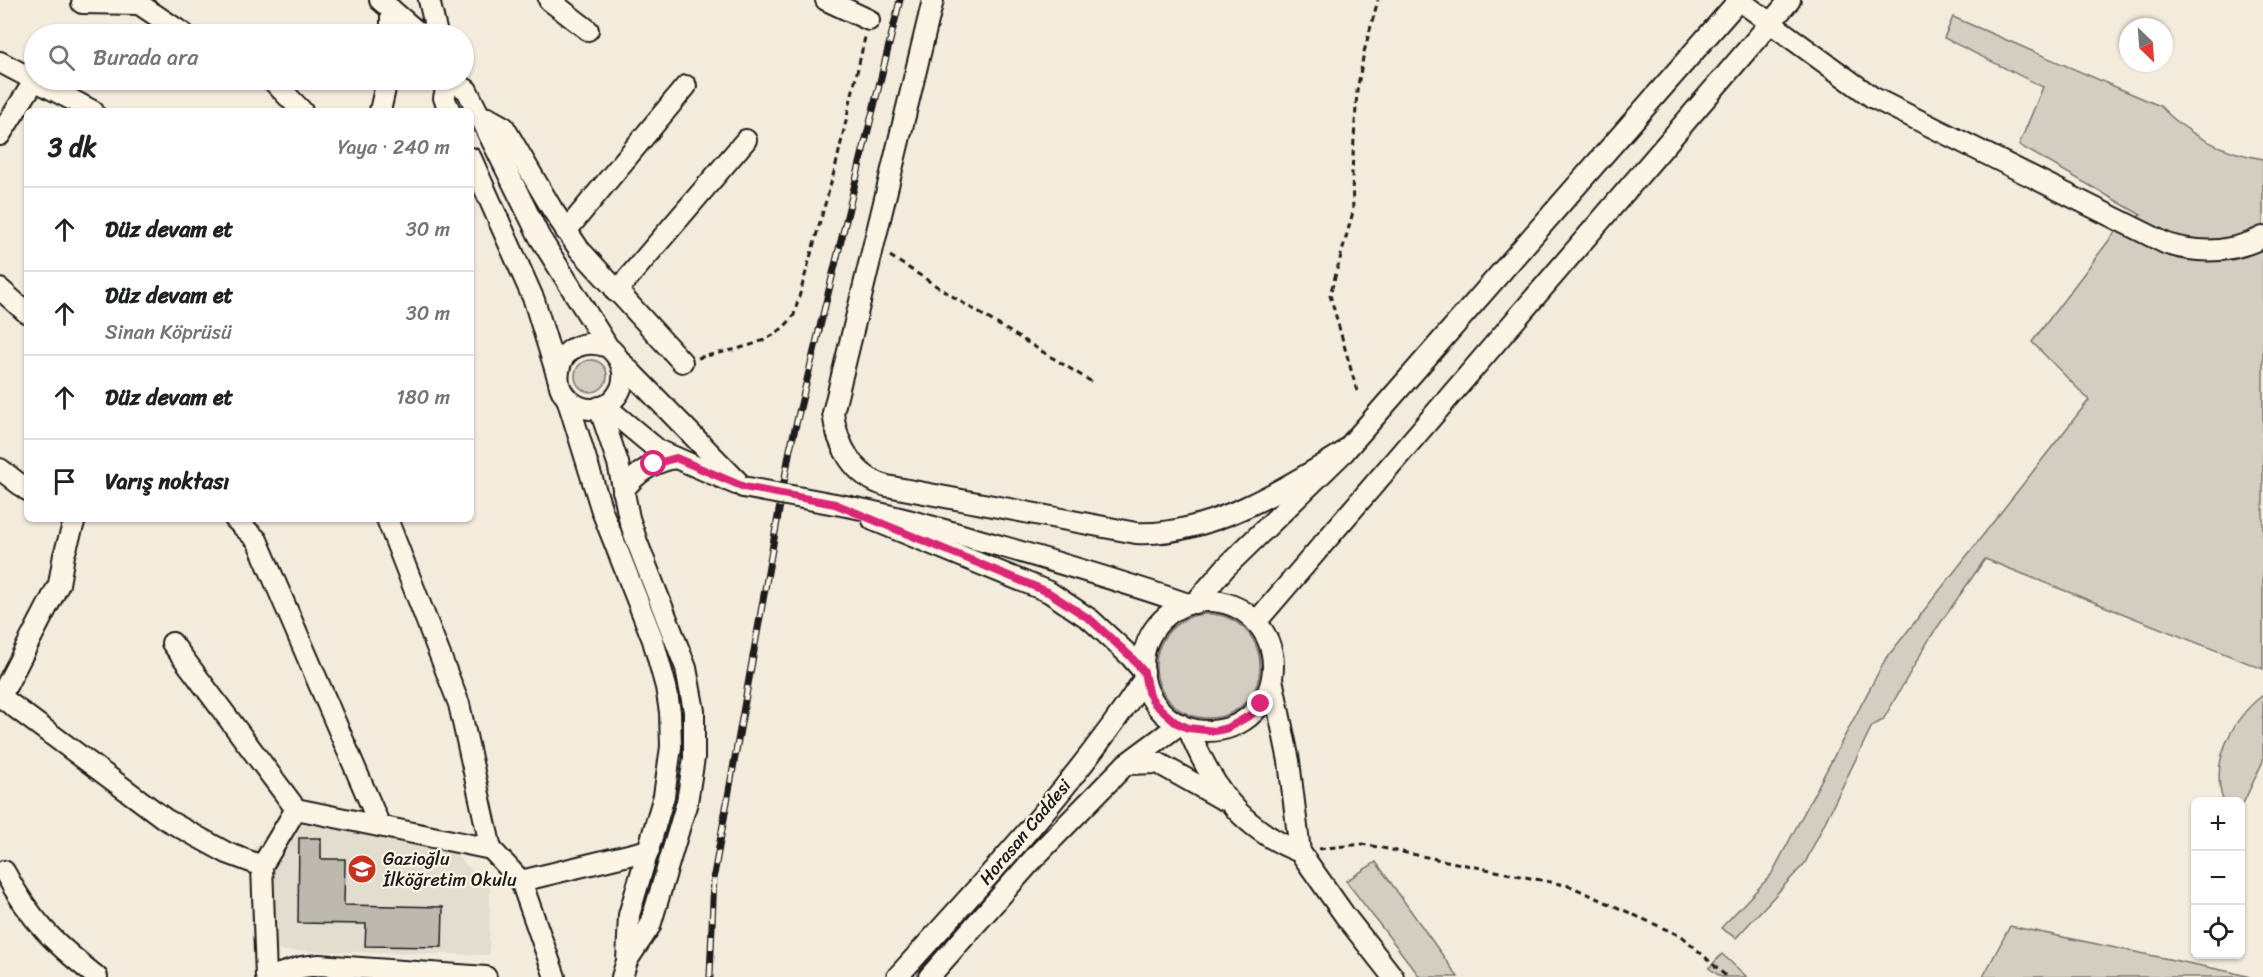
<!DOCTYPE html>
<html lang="tr">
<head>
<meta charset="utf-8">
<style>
	:root { --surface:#fff; --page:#f6f6f6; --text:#202124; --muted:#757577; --line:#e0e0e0 }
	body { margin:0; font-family:Sriracha,sans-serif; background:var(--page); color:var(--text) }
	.controls { position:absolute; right:18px; bottom:18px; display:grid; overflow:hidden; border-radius:9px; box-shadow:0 2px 4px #0004 }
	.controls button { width:54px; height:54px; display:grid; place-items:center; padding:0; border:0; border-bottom:2px solid var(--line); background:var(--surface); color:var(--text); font:30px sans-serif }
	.compass { position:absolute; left:2119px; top:18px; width:54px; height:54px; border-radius:50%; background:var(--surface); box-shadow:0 2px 4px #0004; rotate:155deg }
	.stop { position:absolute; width:18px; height:18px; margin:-14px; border:4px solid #db2777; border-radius:50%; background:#fff }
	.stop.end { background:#db2777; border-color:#fff; box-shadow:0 2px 6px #0008 }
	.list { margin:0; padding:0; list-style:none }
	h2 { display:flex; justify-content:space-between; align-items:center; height:78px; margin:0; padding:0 24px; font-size:26px }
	h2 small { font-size:20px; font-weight:400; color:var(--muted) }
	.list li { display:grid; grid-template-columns:39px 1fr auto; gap:18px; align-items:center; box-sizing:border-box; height:84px; padding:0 24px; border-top:2px solid var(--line) }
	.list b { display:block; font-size:22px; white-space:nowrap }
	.list p { margin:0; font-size:20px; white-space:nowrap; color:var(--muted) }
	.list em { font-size:20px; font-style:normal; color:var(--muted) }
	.icon { flex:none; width:33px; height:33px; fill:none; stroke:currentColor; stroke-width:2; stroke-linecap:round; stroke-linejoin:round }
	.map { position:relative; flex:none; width:2263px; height:977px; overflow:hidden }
	.search { position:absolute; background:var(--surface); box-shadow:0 2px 4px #0004; left:24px; top:24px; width:450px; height:66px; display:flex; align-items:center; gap:15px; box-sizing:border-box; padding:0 21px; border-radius:33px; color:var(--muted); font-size:22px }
	.panel { position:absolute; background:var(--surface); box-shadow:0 2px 4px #0004; left:24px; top:108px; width:450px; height:414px; border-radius:9px }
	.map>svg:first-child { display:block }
</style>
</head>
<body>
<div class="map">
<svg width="2263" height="977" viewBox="0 0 2263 977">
	<rect width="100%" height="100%" fill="#f3ecdd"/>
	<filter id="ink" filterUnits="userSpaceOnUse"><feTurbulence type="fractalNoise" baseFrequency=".0167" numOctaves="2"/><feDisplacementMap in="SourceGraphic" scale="12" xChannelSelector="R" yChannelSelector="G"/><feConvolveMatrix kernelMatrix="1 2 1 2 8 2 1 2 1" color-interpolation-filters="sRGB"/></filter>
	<g filter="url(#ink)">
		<polygon fill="#e3ddcf" points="281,819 451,850 490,888 489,955 251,950 254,848"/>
		<g fill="#d3cec1" stroke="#78756e" stroke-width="1.5">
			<path d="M1953,17l207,89c29,30 62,46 103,53v510l-278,-110 -55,79 -47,82 -11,6 -67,137 -69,75 -15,-10 50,-53 114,-215 204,-260 -57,-58 87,-115 22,-12 -122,-70 24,-58 -99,-49z"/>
			<circle cx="591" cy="376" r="16"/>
			<circle cx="1208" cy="666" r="52"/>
			<path d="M2263,695v66l-22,47 -1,-6 -17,-2c-13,-39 9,-81 40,-105z"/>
			<polygon points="1376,862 1458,977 1420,977 1346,881"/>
			<polygon points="2010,926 2231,972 2250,977 1983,977"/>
			<polygon points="1722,954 1747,977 1721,977 1709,968"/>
		</g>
		<polygon fill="#beb9ae" stroke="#1c1c1c" stroke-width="1.5" points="299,838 321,838 321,859 345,859 344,905 443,907 442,947 365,946 366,924 298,923"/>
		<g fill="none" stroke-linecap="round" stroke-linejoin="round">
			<g stroke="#1c1c1c" stroke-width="24">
				<g id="minor">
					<polyline points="380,0 420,34"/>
					<polyline points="429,0 437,34"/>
					<polyline points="549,0 588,30"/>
					<polyline points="826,0 869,20"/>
					<path d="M933,0l-100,413c4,33 21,64 54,73l249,47c70,4 151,-45 208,-81"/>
					<path d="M1739,0l133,97 295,147c33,10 65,9 96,-7"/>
					<polyline points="82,3 139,4 184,34"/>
					<polyline points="391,9 391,34"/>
					<polyline points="0,62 93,111"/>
					<polyline points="272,80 302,111"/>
					<polyline points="449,80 444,98 450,111"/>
					<path d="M451,80l16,10 72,146 69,111c39,32 -5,83 -39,53 -8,-7 -12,-18 -10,-29 3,-25 28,-32 49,-24"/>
					<polyline points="380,111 387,80"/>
					<polyline points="480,117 488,118 504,127 552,209 579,249 682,362"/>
					<polyline points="0,135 35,80"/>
					<polyline points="471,158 534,300 558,378"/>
					<polyline points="566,231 686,86"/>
					<polyline points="0,289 27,313"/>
					<polyline points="616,292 746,140"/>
					<polyline points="621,362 743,487"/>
					<polyline points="567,398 602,511 653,640 666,687 670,712 671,747 664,796 629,915 627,961 622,977"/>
					<polyline points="605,406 658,450 736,484"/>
					<polyline points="599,407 618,463 629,518 637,542 686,668 694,711 694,758 687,802 650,926 628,959"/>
					<polyline points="0,469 27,490"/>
					<path d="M623,491c14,-19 30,-29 53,-33"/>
					<path d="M835,504c58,10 112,27 169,43 62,18 123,36 184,57"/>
					<polyline points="235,519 257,540 380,826"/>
					<polyline points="387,519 459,704 491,849 521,881 555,977"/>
					<polyline points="873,520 1049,592 1091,620 1130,656 1144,672"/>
					<circle cx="1208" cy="666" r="65"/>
					<polyline points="1195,603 1225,568 1344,452 1739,0"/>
					<polyline points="1256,622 1790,0"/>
					<polyline points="172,643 296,809"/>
					<polyline points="1272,679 1289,761 1300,852 1346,917 1393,977"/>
					<polyline points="1,697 165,819 227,853 262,866"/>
					<polyline points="0,698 59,584 64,555 75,519"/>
					<path d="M1188,728c24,58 51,100 112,124"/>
					<polyline points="1126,764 1158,763 1222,799"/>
					<path d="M4,871c27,50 49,71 93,106"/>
					<polyline points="521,881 649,850"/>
					<polyline points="266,977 262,866 296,809 491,849"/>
					<polyline points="270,977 302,967 319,965 486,977"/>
					<path d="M897,977c87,-96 176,-190 247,-298"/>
					<polyline points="929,977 1035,857 1126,764 1180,724"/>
				</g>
			</g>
			<g stroke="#1c1c1c" stroke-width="3" stroke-dasharray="6 4.5" stroke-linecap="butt">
				<polyline points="890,256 963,303 1092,382"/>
				<path d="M698,358c34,-9 76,-12 96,-43l42,-150 29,-128"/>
				<polyline points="1357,391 1330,295 1353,212 1352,172 1357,91 1364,52 1378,0"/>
				<polyline points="1319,849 1362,844 1570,886 1683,937 1727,977"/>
			</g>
			<use href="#minor" stroke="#fcf5e5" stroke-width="20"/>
			<g stroke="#1c1c1c" stroke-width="7">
				<polyline id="rail" points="710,977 714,875 790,449 900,0"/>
			</g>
			<use href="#rail" stroke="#fcf5e5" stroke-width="4.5" stroke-dasharray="14" stroke-linecap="butt"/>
			<g stroke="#1c1c1c" stroke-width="24" stroke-linecap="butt">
				<polyline id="minor-bridge" points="743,487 835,504"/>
			</g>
			<use href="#minor-bridge" stroke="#fcf5e5" stroke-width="20"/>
		</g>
	</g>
	<g fill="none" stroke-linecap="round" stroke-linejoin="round" filter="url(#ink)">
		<polyline stroke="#db2777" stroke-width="8" points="654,464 676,458 744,487 835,504 1048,592 1091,620 1130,656 1144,672 1148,692 1155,704 1175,722 1188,728 1215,731 1228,728 1252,714 1261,704"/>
	</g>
	<defs>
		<g id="school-disc" transform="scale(1.5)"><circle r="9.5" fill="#c8321e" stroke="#fcf5e5"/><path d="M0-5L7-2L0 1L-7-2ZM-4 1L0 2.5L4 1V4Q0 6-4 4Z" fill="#fff"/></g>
	</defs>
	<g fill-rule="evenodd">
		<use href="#school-disc" x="362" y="869"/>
	</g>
	<g text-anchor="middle" stroke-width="4.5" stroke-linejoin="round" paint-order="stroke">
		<g font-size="18" fill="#1c1c1c" stroke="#fcf5e5">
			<text transform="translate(1025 832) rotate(-50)" y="6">Horasan Caddesi</text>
		</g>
		<g font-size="18" fill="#1c1c1c" stroke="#fcf5e5" text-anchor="start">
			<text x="383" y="865">Gazioğlu<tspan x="383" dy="21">İlköğretim Okulu</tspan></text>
		</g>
	</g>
</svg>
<div class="controls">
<button>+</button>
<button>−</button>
<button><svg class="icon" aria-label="locate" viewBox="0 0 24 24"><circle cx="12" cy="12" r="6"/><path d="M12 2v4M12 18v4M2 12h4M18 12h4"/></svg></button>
</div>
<svg class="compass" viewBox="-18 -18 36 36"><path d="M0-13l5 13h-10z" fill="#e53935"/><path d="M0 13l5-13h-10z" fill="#757577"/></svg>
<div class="stop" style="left:654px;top:464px"></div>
<div class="stop end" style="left:1261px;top:704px"></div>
<div class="search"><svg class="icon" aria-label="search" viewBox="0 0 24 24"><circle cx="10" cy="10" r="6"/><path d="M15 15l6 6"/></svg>Burada ara</div>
<section class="panel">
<h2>3 dk<small>Yaya · 240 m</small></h2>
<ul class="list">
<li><svg class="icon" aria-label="ahead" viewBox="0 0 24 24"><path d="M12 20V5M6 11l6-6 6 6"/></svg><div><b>Düz devam et</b></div><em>30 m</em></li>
<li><svg class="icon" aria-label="ahead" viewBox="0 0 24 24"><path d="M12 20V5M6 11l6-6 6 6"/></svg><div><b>Düz devam et</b><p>Sinan Köprüsü</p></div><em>30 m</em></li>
<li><svg class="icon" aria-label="ahead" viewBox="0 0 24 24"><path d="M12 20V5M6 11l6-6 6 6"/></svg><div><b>Düz devam et</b></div><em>180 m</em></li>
<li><svg class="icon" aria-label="arrive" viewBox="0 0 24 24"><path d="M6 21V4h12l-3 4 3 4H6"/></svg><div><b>Varış noktası</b></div></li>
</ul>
</section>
</div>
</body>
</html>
